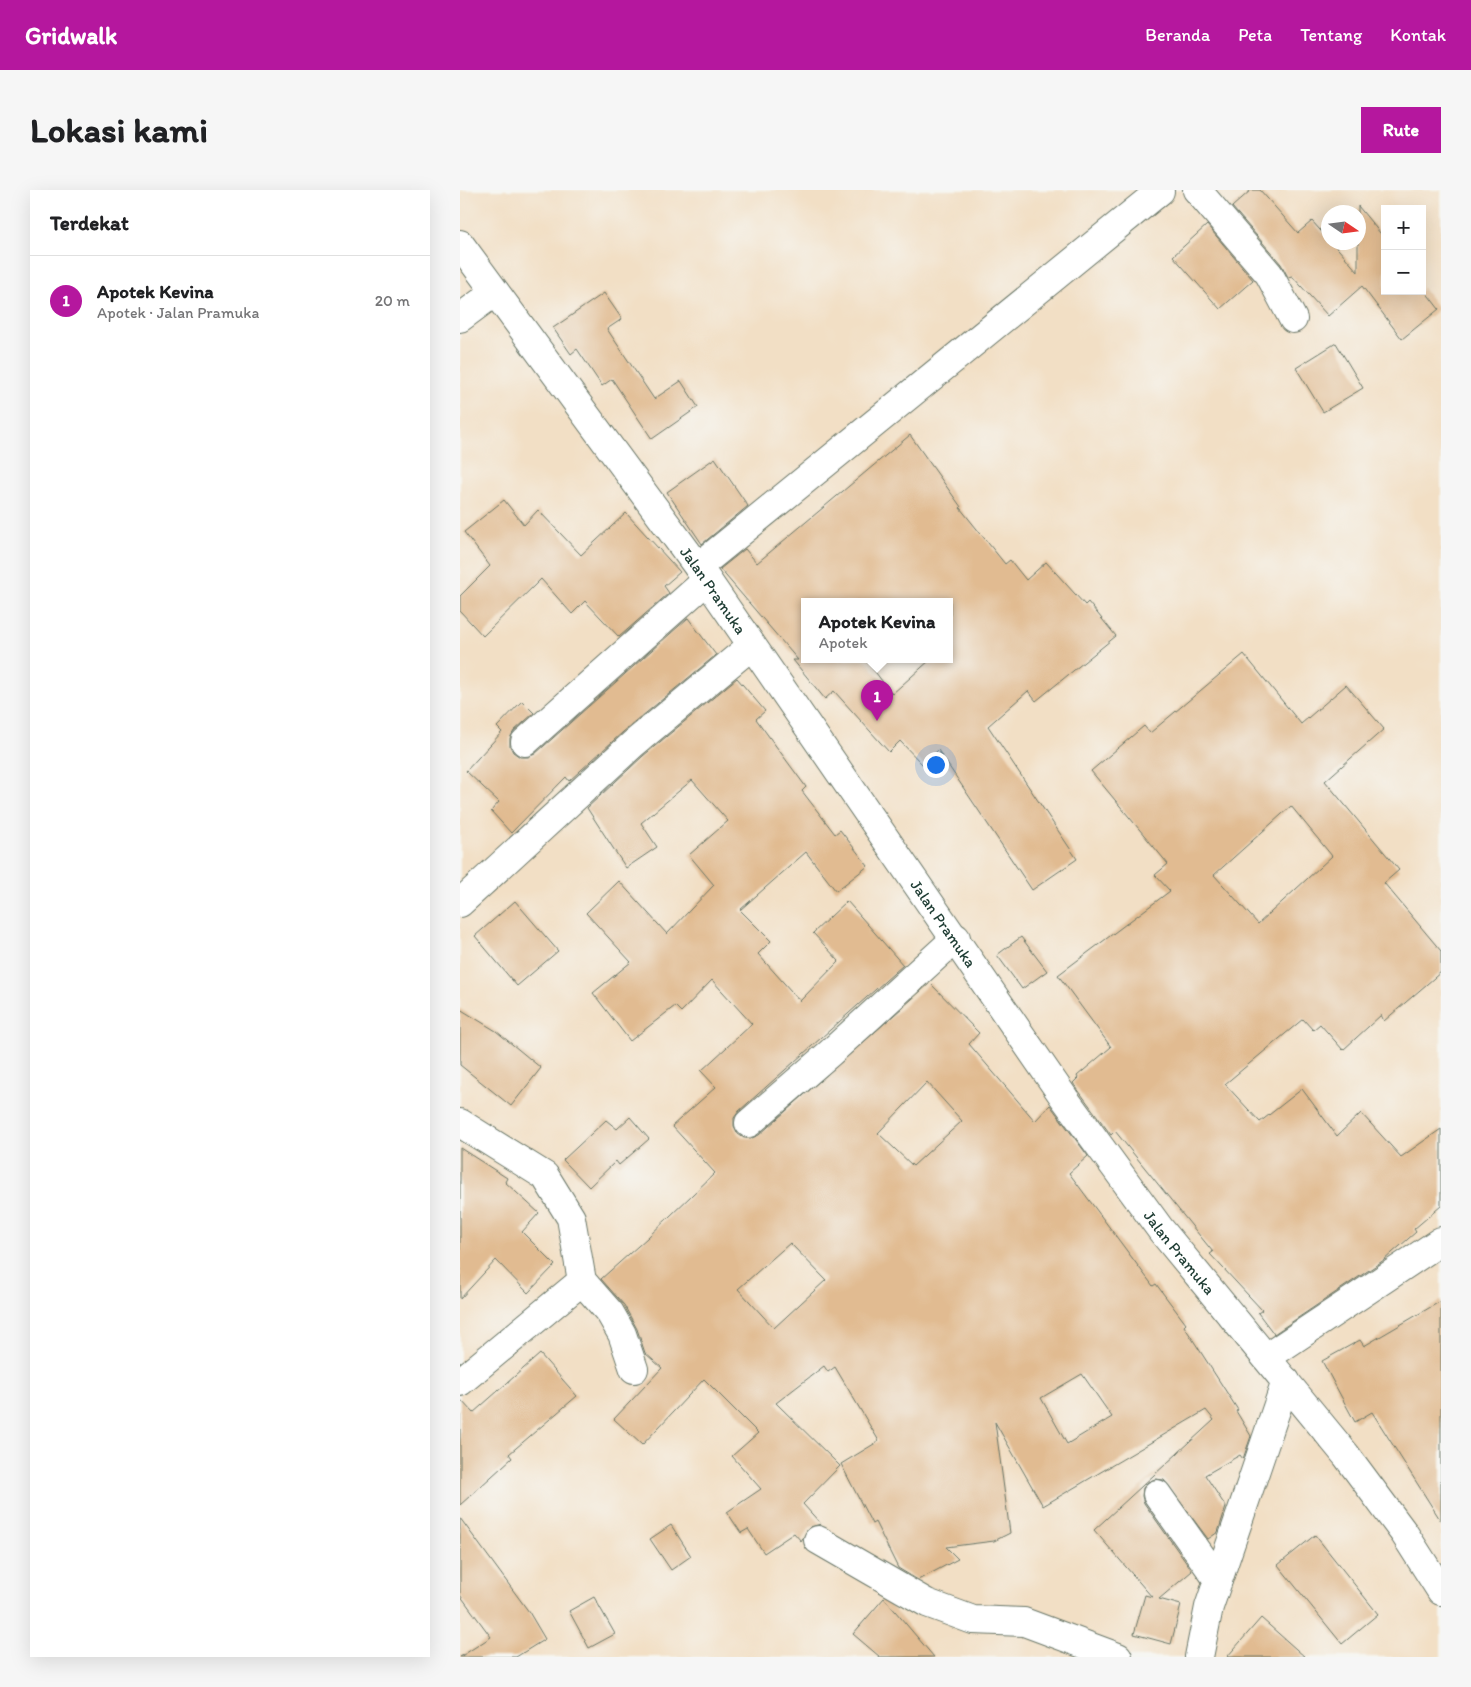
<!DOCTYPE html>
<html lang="id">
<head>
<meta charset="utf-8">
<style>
	:root { --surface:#fff; --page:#f6f6f6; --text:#202124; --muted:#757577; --line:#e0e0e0; --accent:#b5179e }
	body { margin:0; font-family:Itim,sans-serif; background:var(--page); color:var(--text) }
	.controls { position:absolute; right:15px; top:15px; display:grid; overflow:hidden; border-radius:0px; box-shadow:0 5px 20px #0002 }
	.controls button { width:45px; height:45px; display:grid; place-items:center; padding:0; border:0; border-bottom:1px solid var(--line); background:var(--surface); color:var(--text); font:25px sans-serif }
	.compass { position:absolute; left:861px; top:15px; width:45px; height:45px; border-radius:50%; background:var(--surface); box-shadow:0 5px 20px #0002; rotate:103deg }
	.you { position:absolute; left:475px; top:574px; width:18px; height:18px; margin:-12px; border:4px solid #fff; border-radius:50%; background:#1a73e8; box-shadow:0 0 0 8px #1a73e833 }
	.badge { display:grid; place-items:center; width:32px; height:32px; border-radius:50%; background:var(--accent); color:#fff; font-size:16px; font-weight:700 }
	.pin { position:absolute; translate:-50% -41px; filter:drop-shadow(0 1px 2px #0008) }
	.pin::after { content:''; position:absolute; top:26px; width:18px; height:15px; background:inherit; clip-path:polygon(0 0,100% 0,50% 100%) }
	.popup { position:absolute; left:341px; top:408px; width:152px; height:65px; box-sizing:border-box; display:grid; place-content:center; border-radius:0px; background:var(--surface); filter:drop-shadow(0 1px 4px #0005); font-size:16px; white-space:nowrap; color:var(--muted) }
	.popup b { font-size:19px; color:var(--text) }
	.popup::after { content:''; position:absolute; left:50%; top:100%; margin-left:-10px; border:10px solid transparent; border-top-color:var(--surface) }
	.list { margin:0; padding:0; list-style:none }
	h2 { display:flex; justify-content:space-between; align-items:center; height:65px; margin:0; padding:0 20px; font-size:21px }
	h2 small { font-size:16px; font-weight:400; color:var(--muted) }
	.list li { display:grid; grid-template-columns:32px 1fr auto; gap:15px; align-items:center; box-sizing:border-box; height:90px; padding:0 20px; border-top:1px solid var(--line) }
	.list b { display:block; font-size:19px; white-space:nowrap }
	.list p { margin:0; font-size:16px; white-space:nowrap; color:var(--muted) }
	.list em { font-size:16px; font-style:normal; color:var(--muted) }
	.map { position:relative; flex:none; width:981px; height:1467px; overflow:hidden; border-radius:0px }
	header { display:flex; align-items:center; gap:30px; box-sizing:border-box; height:70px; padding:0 25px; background:var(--accent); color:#fff }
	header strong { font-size:24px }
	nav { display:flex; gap:28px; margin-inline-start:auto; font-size:18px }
	.intro { display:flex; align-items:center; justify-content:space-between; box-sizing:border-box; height:120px; padding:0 30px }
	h1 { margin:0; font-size:35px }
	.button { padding:12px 22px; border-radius:0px; background:var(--accent); color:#fff; font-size:18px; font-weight:700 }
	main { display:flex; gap:30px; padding:0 30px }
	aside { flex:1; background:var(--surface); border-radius:0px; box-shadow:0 5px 20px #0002 }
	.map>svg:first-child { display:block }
</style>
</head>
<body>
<header>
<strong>Gridwalk</strong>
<nav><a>Beranda</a><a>Peta</a><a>Tentang</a><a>Kontak</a></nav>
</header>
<div class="intro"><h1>Lokasi kami</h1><a class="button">Rute</a></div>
<main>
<aside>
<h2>Terdekat<small></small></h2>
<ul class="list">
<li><span class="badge">1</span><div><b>Apotek Kevina</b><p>Apotek · Jalan Pramuka</p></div><em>20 m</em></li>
</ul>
</aside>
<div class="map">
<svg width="981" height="1467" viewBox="0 0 981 1467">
	<rect width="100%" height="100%" fill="#f6f6f2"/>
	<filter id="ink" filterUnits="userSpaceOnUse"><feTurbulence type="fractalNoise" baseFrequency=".02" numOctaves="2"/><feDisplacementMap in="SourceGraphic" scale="10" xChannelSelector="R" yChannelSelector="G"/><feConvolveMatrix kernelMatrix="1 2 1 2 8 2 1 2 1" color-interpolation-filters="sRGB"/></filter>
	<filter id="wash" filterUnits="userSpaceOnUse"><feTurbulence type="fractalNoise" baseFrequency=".0096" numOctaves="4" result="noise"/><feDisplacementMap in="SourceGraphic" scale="20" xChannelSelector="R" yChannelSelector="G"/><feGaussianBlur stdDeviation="1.12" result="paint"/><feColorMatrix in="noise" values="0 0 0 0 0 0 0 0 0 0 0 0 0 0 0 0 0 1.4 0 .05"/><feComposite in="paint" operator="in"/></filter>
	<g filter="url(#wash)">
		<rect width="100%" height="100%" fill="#f2dfc5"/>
		<g id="blocks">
			<g fill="#e1bb91" fill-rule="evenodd">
				<polygon points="791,0 800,0 838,43 852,31 868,49 868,52 872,52 898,82 898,16 925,49 925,101 962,101 962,97 979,119 942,149 902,96 868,126 832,86 828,87 821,74 772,17"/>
				<polygon points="747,35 793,90 760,119 713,66"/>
				<polygon points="144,103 162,129 147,139 194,209 221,191 238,217 192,249 152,189 142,196 117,159 111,164 93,138"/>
				<polygon points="876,153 903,198 863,222 836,178"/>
				<path d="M450,245l51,72 -1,1 45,56 5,-4 16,20 20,-18 39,43 3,-3 28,34 -80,65 -8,-10 -40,35 89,133 -45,31 -94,-140 -15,15 -23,-24 -11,11 -55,-61 -9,8 -32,-39h5l-78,-91 25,-20 12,14zM344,412h146v58h-20l-38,34 -26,-34h-62z"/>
				<polygon points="255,268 288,316 242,354 207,302"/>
				<polygon points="44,310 64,335 78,320 121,365 166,323 220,382 204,396 209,403 159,447 125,411 112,424 81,389 23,446 0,421 0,406 30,376 4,342"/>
				<polygon points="228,428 256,465 163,542 109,591 106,587 51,643 31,621 39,612 6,581 42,542 37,537 62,511 74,523 54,541 50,548 50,556 53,562 60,567 68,567 75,564"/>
				<path d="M784,464l57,70 45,-39 38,44 -59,52 74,89 -15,13 57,68v21l-57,49 -3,-6 -38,35 -23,-26 -7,6 -10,-11 -78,65 35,38 42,-33 35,47 24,-23 40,44 40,-28v77l-27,23 2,3 -32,28 -110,74 -16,-21 4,-3 -52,-56 3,-2 -98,-121 -4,4 -38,-52 5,-5 -1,-2 34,-29 -53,-72 112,-84 -15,-16 13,-11 -77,-93 53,-45 6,7zM831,616l41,50 -74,68 -44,-49z"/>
				<path d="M277,488l28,33 -9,8 50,68 -4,4 33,43 5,-4 28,36 -32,25 -30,-39 -66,58 31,31 -13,13 42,47 39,-40 -26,-28 34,-32 56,64 -164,146 -5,7v8l4,8 6,4h8l7,-3 171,-152 49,50 -10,11 66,77 15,-16 38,51 -19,17 84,113 3,-2 30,40 -2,2 54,84 -2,1 15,25 -8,23 -3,-4 -35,20 21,32 -8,25 -10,7 -44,-59 -9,-1 -7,3 -5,6 -1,8 2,7 48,68 -33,28 22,6 -10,39 -37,-10 11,-39 7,2 -58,-67 120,-110 -8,-10 -163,96 -48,-84 15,111 -16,8 -48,6 12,12 -40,21 -20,-12 -23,-46 -3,2 -31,-60 38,-23 -44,-74 -7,5 -4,-6 -48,37 64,63 -37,38 18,20 -11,3 -9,14 -7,-8 -30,20 -16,-24 -7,4 -14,-21 34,-23 -29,-33 26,-23 -54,-54 -62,66 -28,-26 48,-51 -17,-15 -8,-24 -13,-24 -23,-26 46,-41 68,-65 -43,-47 44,-39 -15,-16 51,-47 -40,-44 -31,32 -6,-6 -45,35 -37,-48 38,-31 -45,-49 33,-32 48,53 47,-49 -25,-30 39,-34 -36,-41 -51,43 16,24 -31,21 -39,-60 56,-52zM467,892l35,39 -49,45 -35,-33zM330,1053l36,37 -52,48 -36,-39zM622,1184l30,43 -45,27 -26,-46z"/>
				<polygon points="55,711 98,761 57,796 15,746"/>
				<polygon points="561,747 587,781 562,799 537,765"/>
				<polygon points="0,819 36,841 81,878 51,916 0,875"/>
				<polygon points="170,927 189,949 159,975 156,971 129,997 103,970 146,930 157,939"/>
				<polygon points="0,958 47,988 45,992 79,1023 62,1042 95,1075 68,1103 36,1070 0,1109"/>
				<polygon points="981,1111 981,1331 912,1222 895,1232 862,1171 900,1150 904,1156"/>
				<polygon points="80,1164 117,1206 49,1264 52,1268 0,1315 0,1209 13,1223"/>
				<polygon points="0,1328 69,1422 85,1449 56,1467 0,1467 31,1447 0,1405"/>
				<polygon points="211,1335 231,1366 211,1380 190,1349"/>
				<polygon points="855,1345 918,1424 882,1454 818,1375"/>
				<polygon points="134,1407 155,1444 129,1458 109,1421"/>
				<polygon points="424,1408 474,1467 420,1467 393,1444"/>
				<polygon points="801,1428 845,1467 767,1467"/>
			</g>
		</g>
	</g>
	<g filter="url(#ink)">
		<use href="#blocks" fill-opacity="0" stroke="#697667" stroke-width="1"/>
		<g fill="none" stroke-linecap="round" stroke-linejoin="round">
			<g stroke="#697667" stroke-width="30">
				<g id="minor">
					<polyline points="737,0 809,84 833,129"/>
					<path id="s1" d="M0,54l238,323 367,532 96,131 185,225 58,78 37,58"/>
					<polyline points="0,128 35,102"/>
					<polyline points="238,377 700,1 699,0"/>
					<polyline points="65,552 247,390"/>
					<polyline points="0,713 173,554 291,456"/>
					<polyline points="0,933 85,986 111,1028 122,1091 150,1123 162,1144 174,1179"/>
					<polyline points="289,933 370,863 496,748"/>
					<polyline points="807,1167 981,1051"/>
					<polyline points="0,1192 122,1091"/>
					<polyline points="697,1304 758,1390"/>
					<polyline points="358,1350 467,1413 513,1430 564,1432 658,1467"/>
					<polyline points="739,1467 749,1417 826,1191"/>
				</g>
			</g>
			<use href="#minor" stroke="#fff" stroke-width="28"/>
		</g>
	</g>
	<g text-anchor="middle" stroke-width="4" stroke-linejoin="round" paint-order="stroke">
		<g font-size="16" fill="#1f3d34" stroke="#f6f6f2">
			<text dy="6" stroke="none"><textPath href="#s1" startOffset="429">Jalan Pramuka</textPath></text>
			<text dy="6" stroke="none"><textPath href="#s1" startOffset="834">Jalan Pramuka</textPath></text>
			<text dy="6" stroke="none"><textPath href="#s1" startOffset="1239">Jalan Pramuka</textPath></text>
		</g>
	</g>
</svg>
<div class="controls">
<button>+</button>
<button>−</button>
</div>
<svg class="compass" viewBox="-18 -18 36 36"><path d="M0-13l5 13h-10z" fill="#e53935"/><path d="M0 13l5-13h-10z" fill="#757577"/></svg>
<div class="you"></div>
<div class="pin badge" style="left:417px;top:531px">1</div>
<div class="popup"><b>Apotek Kevina</b>Apotek</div>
</div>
</main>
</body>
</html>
